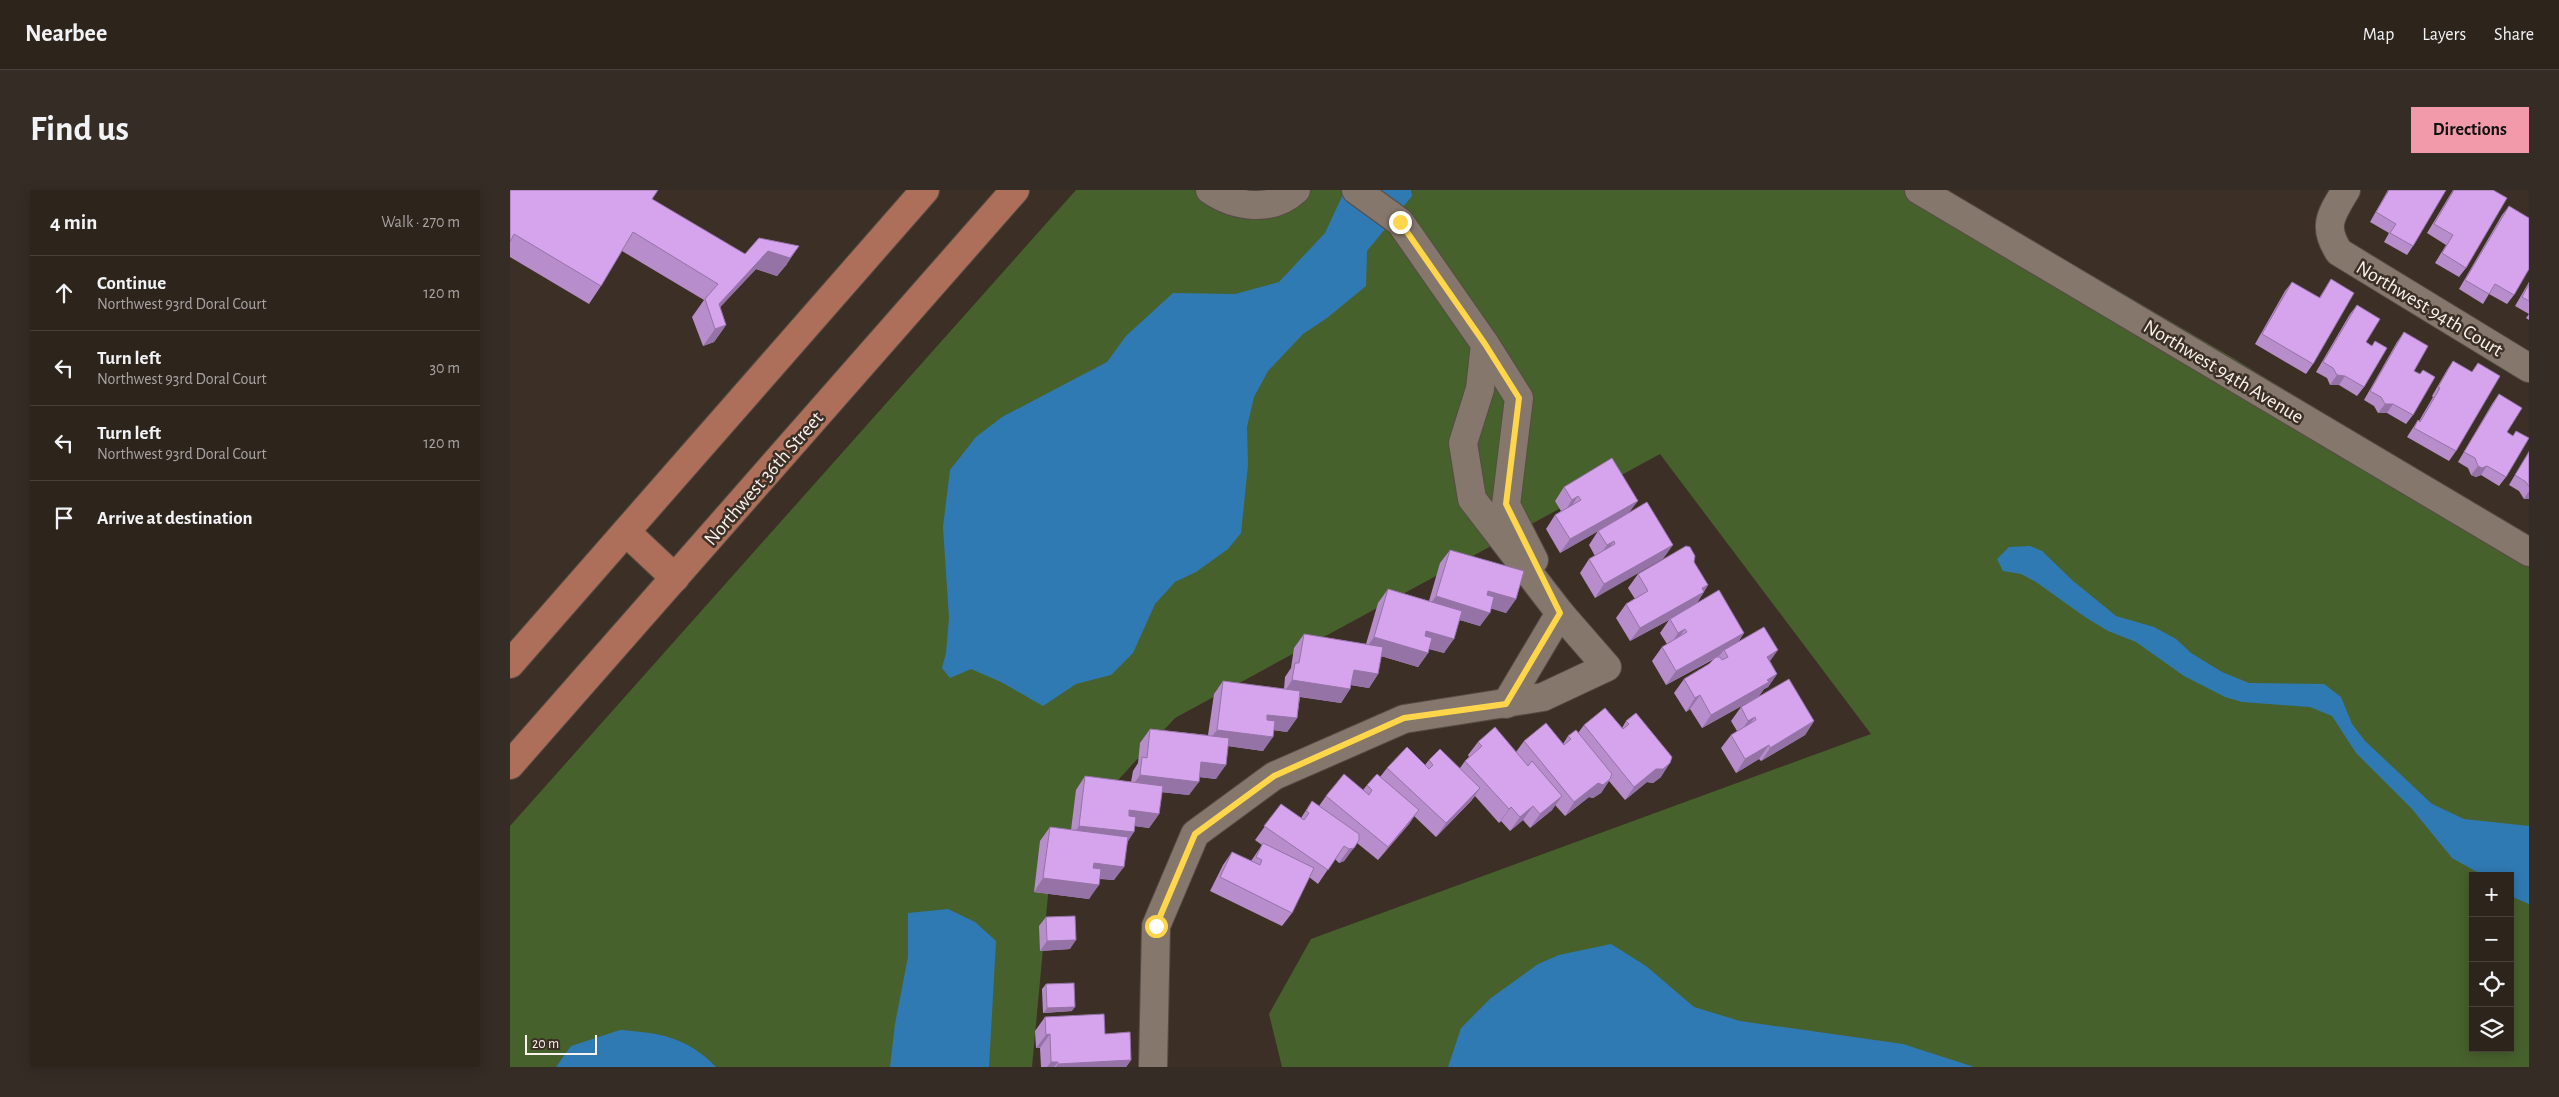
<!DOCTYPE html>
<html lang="en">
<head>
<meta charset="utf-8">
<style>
	:root { --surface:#2d241c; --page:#352c25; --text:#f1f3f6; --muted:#a7a4a3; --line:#48413b; --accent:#f39aaa }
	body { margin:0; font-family:"Alegreya Sans",sans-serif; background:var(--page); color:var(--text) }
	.controls { position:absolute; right:15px; bottom:15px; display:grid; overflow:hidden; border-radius:0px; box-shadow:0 2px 12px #0003 }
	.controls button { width:45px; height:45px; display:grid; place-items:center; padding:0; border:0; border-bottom:1px solid var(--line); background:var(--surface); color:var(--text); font:25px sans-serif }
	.scale { position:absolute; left:15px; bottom:12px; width:72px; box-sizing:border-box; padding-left:5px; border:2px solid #faf2ec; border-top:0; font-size:14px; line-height:18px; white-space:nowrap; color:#faf2ec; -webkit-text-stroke:4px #3c3026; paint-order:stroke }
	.stop { position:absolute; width:15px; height:15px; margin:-11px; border:4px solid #ffd54a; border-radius:50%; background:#fff }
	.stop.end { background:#ffd54a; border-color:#fff; box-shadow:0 1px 5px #0008 }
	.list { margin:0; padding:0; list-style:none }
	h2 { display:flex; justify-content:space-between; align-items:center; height:65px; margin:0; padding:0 20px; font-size:21px }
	h2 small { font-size:16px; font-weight:400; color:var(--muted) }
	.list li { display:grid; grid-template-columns:32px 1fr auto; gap:15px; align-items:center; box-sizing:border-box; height:75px; padding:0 20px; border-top:1px solid var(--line) }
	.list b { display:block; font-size:19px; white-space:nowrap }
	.list p { margin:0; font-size:16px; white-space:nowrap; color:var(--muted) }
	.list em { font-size:16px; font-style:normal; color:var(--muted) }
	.icon { flex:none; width:28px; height:28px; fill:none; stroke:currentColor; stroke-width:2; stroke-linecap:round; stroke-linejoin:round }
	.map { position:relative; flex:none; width:2019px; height:877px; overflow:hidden; border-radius:0px }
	header { display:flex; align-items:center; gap:30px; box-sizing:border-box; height:70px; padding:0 25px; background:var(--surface); border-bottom:1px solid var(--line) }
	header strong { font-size:24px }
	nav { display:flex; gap:28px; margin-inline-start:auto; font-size:18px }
	.intro { display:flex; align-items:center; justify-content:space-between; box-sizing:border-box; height:120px; padding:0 30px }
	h1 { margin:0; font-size:35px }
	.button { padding:12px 22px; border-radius:0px; background:var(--accent); color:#111; font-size:18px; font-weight:700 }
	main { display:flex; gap:30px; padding:0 30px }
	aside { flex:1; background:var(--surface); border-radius:0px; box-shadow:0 2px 12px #0003 }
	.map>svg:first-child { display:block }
</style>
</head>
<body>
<header>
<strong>Nearbee</strong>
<nav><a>Map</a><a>Layers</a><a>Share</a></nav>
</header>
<div class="intro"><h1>Find us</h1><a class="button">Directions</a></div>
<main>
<aside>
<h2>4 min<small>Walk · 270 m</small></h2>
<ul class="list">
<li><svg class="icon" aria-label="ahead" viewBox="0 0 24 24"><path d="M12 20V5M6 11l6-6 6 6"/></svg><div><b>Continue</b><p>Northwest 93rd Doral Court</p></div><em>120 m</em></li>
<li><svg class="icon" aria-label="left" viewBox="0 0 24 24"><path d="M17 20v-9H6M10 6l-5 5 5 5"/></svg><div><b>Turn left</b><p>Northwest 93rd Doral Court</p></div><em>30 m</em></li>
<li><svg class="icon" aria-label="left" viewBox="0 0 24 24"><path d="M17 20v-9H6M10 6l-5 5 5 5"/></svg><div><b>Turn left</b><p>Northwest 93rd Doral Court</p></div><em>120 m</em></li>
<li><svg class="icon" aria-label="arrive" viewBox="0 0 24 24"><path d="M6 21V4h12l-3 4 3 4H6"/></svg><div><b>Arrive at destination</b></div></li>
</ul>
</aside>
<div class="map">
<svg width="2019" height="877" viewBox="0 0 2019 877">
	<rect width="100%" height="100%" fill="#3c3026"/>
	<path fill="#47612d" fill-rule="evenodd" d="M566,0h870l287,168 296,182v527h-1247l-13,-53 42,-75 560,-205 -211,-280 -485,264 -123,134 -20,215h-522v-241zM1963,686h37v172h-37z"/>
	<g fill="#307ab3">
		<polygon points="835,0 901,0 902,6 857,61 856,96 817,128 793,144 758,181 744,207 737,237 738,275 731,343 718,359 686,382 665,392 645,414 623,463 601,485 566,494 533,516 491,492 461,479 440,488 432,478 436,463 439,428 433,337 440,280 466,247 492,227 597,172 616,146 663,103 725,104 769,92 815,43"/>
		<polygon points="1520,356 1532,361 1562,390 1606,426 1644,437 1666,449 1681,463 1712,482 1739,493 1814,494 1831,507 1842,534 1855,551 1922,614 1954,629 2019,636 2019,714 2000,706 2000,686 1974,686 1942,668 1902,619 1846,563 1822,526 1800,517 1732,512 1715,507 1674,486 1626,452 1598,441 1575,427 1526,392 1511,384 1493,381 1487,369 1499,357"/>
		<polygon points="438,719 465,732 486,751 479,877 380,877 385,834 398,767 398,723"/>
		<polygon points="1101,754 1136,776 1184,817 1230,831 1393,854 1464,877 938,877 951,838 981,808 1028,774 1049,765"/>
		<path d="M110,840c40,3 67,7 96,37h-160l15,-21z"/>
	</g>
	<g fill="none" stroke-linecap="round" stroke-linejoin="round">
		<g stroke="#574c44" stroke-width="30">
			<g id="street">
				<path d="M700,0c25,17 61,23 86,0"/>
				<polyline points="846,0 890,32 975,154 1009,208 996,315 1024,370"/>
				<polyline points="1409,0 2019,362"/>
				<path d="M1836,0c-15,25 -24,36 -7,62l190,116"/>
				<polyline points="996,514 1050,423"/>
				<polyline points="643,877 646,736 685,644 764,586 894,529 1033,507 1097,477 1050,423 962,309 953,253 970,199 975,154"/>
			</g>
		</g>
		<g stroke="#574c44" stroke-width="30">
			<g id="primary">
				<polyline points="116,342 165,388"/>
				<polyline points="0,474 415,0"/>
				<polyline points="0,575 505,0"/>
			</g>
		</g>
		<use href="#street" stroke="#85776c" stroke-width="28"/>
		<use href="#primary" stroke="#ad6f59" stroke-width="28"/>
	</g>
	<g fill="#b78dcc">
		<polygon points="0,0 142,9 235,64 277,74 267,86 246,79 210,117 216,135 204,152 193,156 182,127 194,110 112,61 91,96 79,114 0,67"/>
		<polygon points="1878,0 1936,0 1903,56 1897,65 1874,52 1879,43 1860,32"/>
		<polygon points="1943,0 1983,0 1956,78 1949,87 1925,73 1936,55 1917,43"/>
		<polygon points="1999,16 2004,105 1997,114 1979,104 1973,114 1949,99 1992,25"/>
		<polygon points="1821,89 1803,174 1796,184 1745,154 1775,101 1782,92 1809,108"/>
		<polygon points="2019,92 2019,130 2016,128 2019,124 2005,116"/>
		<polygon points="1847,115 1856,152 1854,197 1847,206 1829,195 1820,195 1817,188 1806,182 1840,124"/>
		<polygon points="1894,142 1903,225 1896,234 1877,223 1868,223 1864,216 1854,210 1887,152"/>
		<polygon points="1943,171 1962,182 1968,173 1946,261 1939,271 1897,247 1908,230 1909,231 1923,207 1922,206 1937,180"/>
		<polygon points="1989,204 1997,242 1996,287 1989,296 1971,285 1966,287 1961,285 1958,278 1948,272 1982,214"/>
		<polygon points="2019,261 2019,309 2014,309 2009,301 1999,295"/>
		<polygon points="1054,297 1119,323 1163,355 1085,408 1070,383 1079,369 1085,366 1079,355 1088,341 1090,340 1050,363 1036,339 1045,325 1051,321 1045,311"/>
		<polygon points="940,360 1006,409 996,423 981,418 970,436 950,430 934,463 919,459 918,463 908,477 871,466 868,484 859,498 841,495 840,499 831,513 790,507 787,528 777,542 764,540 753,561 718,556 706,589 689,587 679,605 652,602 649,624 639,638 625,636 617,653 604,690 590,689 579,709 524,702 530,651 540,637 561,640 566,600 575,586 621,592 623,581 628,573 630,553 640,539 698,545 704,504 713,491 774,499 775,487 781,478 784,458 794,444 856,454 868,413 878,399 919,411 930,373"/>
		<polygon points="1184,372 1198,395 1187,413 1234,443 1228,452 1260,471 1267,484 1258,497 1254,499 1249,506 1304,531 1295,545 1251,571 1249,569 1226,583 1211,558 1221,545 1227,541 1221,531 1231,517 1246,508 1192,538 1180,519 1176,522 1164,503 1174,489 1199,474 1206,468 1156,495 1142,471 1152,457 1157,454 1150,443 1159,430 1120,451 1106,428 1116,414 1125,409 1118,398 1128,384"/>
		<polygon points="1126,523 1151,587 1143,593 1137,592 1115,610 1099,591 1091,603 1083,608 1079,607 1055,626 1045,615 1042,620 1020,638 1013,630 1000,641 991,631 989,633 965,606 961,611 926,647 904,626 899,634 868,670 847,653 834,671 829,673 825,669 808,694 799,687 782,723 772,736 700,701 713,675 722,662 741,671 752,655 745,650 771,614 791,628 802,611 809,616 816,606 853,600 857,595 870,587 877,578 915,575 919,570 950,578 955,571 959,567 958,565 968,552 1006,562 1014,551 1053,554 1058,546 1068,543 1074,535 1112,538 1116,531"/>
		<polygon points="536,727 560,759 530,761 529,736"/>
		<polygon points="536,794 562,821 533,823 532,799"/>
		<polygon points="535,827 595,844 621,870 616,877 531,877 530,858 526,858 525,841"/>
	</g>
	<g fill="#9573a6">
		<polygon points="289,56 277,74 267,86 246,79 201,127 209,114 258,61"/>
		<polygon points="216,135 204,152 193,156 205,139"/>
		<polygon points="1827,185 1835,186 1829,195 1820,195"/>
		<polygon points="1875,214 1883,214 1877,223 1868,223"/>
		<polygon points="1968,276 1977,276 1971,285 1966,287 1961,285"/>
		<polygon points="2019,301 2019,309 2014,309"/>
		<polygon points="1068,306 1059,320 1053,324 1062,310"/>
		<polygon points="1128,311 1118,324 1050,363 1060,349"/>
		<polygon points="1104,351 1094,365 1087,369 1097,355"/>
		<polygon points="1163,355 1153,369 1085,408 1094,394"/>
		<polygon points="1198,395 1192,403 1194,402 1185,416 1120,451 1130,438"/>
		<polygon points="978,401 1006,409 996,423 969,415"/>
		<polygon points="926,406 980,423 970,436 916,420"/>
		<polygon points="1175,439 1165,453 1159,457 1168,443"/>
		<polygon points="916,441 944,449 934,463 906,455"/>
		<polygon points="1234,443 1225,457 1214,460 1210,465 1156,495 1166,481"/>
		<polygon points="864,447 918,463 908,477 854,461"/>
		<polygon points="1268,460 1258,474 1257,467"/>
		<polygon points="844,480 868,484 859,498 834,494"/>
		<polygon points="1267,484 1258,497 1254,499 1249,506 1192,538 1201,525"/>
		<polygon points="782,490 840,499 831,513 773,504"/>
		<polygon points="1190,505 1180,519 1176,522 1185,508"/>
		<polygon points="757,525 787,528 777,542 748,538"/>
		<polygon points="1245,527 1235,540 1229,544 1238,531"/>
		<polygon points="1304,531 1295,545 1251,571 1260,558"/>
		<polygon points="707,540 763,547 753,561 697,553"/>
		<polygon points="1259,555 1249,569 1226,583 1235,569"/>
		<polygon points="691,572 716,575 706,589 681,586"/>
		<polygon points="1160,573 1151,587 1143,593 1137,592 1115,610 1124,597 1146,579"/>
		<polygon points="630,585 689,592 679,605 620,599"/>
		<polygon points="1100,589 1091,603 1083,608 1079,607 1055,626 1064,612 1088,593"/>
		<polygon points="970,598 961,611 926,647 936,633"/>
		<polygon points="1052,606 1042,620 1020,638 1030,624"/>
		<polygon points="1023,616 1013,630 1000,641 1010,627"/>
		<polygon points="1001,617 991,631 989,633 999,619"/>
		<polygon points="619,620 649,624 639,638 610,634"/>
		<polygon points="909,620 899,634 868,670 878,657"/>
		<polygon points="569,636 624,642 615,656 560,649"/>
		<polygon points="844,658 834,671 829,673 839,659"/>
		<polygon points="584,673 614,677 604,690 575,687"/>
		<polygon points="533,688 589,695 579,709 524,702"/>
		<polygon points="566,750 560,759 530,761 537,751"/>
		<polygon points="565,817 562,821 533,823 537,818"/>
		<polygon points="540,844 530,858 526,858 536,845"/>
		<polygon points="621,870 616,877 546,877 548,874"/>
		<polygon points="541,872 548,872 544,877 537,877"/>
	</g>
	<g fill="#d5a4ed" stroke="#9573a6">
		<polygon points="0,0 148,0 142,9 235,64 249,48 289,56 280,68 258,61 209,114 216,135 205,139 195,109 208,94 123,42 91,96 4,44 0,52"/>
		<polygon points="1879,0 1936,0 1903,56 1880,43 1886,34 1866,22"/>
		<polygon points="1944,0 1983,0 1997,8 1956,78 1932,63 1943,45 1924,34"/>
		<polygon points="1999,16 2019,28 2019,79 2004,105 1985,94 1979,104 1955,90"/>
		<polygon points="1821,89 1844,103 1803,174 1752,144 1782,92 1810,108"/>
		<polygon points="2019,94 2019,111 2012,107"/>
		<polygon points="1847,115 1870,129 1856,152 1862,156 1865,151 1877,158 1854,197 1835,186 1827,185 1823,178 1813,172"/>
		<polygon points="1894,142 1918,156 1904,181 1910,184 1913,180 1925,187 1903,225 1883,214 1875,214 1871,207 1860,201"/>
		<polygon points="1943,171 1962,182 1968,173 1990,186 1946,261 1904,238 1908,230 1910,232 1930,198 1928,197"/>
		<polygon points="1989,204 2012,218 1997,242 2003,246 2006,241 2019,248 1996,287 1977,276 1972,278 1968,276 1965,268 1954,262"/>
		<polygon points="2019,262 2019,297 2016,292 2005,285"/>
		<polygon points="1102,268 1128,311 1060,349 1045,325 1071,310 1068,306 1062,310 1054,297"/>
		<polygon points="1137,312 1163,355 1094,394 1079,369 1105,354 1104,351 1097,355 1088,341"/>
		<polygon points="1176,356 1180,357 1185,366 1184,372 1198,395 1192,398 1194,402 1130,438 1116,414 1138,401 1128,384"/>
		<polygon points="940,360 1014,381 1006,409 978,401 977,405 984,407 980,423 926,406"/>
		<polygon points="878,399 952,421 944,449 916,441 915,446 922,448 918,463 864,447"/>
		<polygon points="1209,400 1234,443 1166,481 1152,457 1177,442 1175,439 1168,443 1160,429"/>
		<polygon points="1254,437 1268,460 1257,467 1267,484 1257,490 1259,492 1201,525 1190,505 1185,508 1174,489 1199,474 1206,467 1210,467 1212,470 1218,467 1214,460"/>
		<polygon points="794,444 873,457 868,484 844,480 840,499 782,490 785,473 789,473"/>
		<polygon points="1279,489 1304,531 1260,558 1259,555 1235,569 1221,545 1246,530 1245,527 1238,531 1231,517"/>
		<polygon points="713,491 790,501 787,528 757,525 757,530 765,531 763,547 707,540"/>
		<polygon points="1095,518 1113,539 1119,534 1116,531 1126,523 1162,567 1160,573 1153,579 1146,579 1124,597 1074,535"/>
		<polygon points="1036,533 1054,555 1061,549 1058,546 1066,540 1102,584 1100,589 1093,595 1088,593 1064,612 1014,551"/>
		<polygon points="985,537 1018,576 1022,571 1052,606 1030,624 1023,616 1010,627 1001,617 999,619 955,571 972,556 968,552"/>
		<polygon points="640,539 719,548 716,575 691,572 689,592 630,585 632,567 637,568"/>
		<polygon points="897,557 919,579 923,575 919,570 930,559 970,598 936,633 877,578"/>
		<polygon points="834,584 859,605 862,600 857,595 867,584 909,620 878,657 816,606"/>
		<polygon points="575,586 653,596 649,624 619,620 619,626 626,627 624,642 569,636"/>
		<polygon points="802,611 849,644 849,650 844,658 839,659 834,656 818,680 754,636 771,614 794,630 799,623 796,621"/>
		<polygon points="540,637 618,647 614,677 584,673 583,678 591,679 589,695 533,688"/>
		<polygon points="753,653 804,678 782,723 710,687 722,662 750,675 752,670 746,667"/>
		<polygon points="565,726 566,750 537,751 536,727"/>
		<polygon points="564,793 565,817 537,818 536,794"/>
		<polygon points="594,824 595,844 620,842 621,870 548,874 548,872 541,872 540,844 536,845 535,827"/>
	</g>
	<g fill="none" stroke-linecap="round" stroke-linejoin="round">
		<polyline stroke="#ffd54a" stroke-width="6" points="646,736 685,644 764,586 894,528 996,514 1050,423 996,314 1009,208 975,154 890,32"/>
	</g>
	<g text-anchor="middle" stroke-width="5" stroke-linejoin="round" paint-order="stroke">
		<g font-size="20" fill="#faf2ec" stroke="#3c3026">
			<text transform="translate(1920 118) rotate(31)" y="7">Northwest 94th Court</text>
			<text transform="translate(1714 181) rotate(31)" y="7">Northwest 94th Avenue</text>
			<text transform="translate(253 288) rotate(-49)" y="7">Northwest 36th Street</text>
		</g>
	</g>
</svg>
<div class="controls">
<button>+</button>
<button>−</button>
<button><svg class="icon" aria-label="locate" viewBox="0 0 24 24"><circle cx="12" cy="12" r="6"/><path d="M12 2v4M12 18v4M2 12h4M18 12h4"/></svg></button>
<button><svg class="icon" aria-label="layers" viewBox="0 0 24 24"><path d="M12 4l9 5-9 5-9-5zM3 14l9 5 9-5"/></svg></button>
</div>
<div class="scale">20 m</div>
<div class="stop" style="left:646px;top:736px"></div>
<div class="stop end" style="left:890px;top:32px"></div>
</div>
</main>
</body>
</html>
